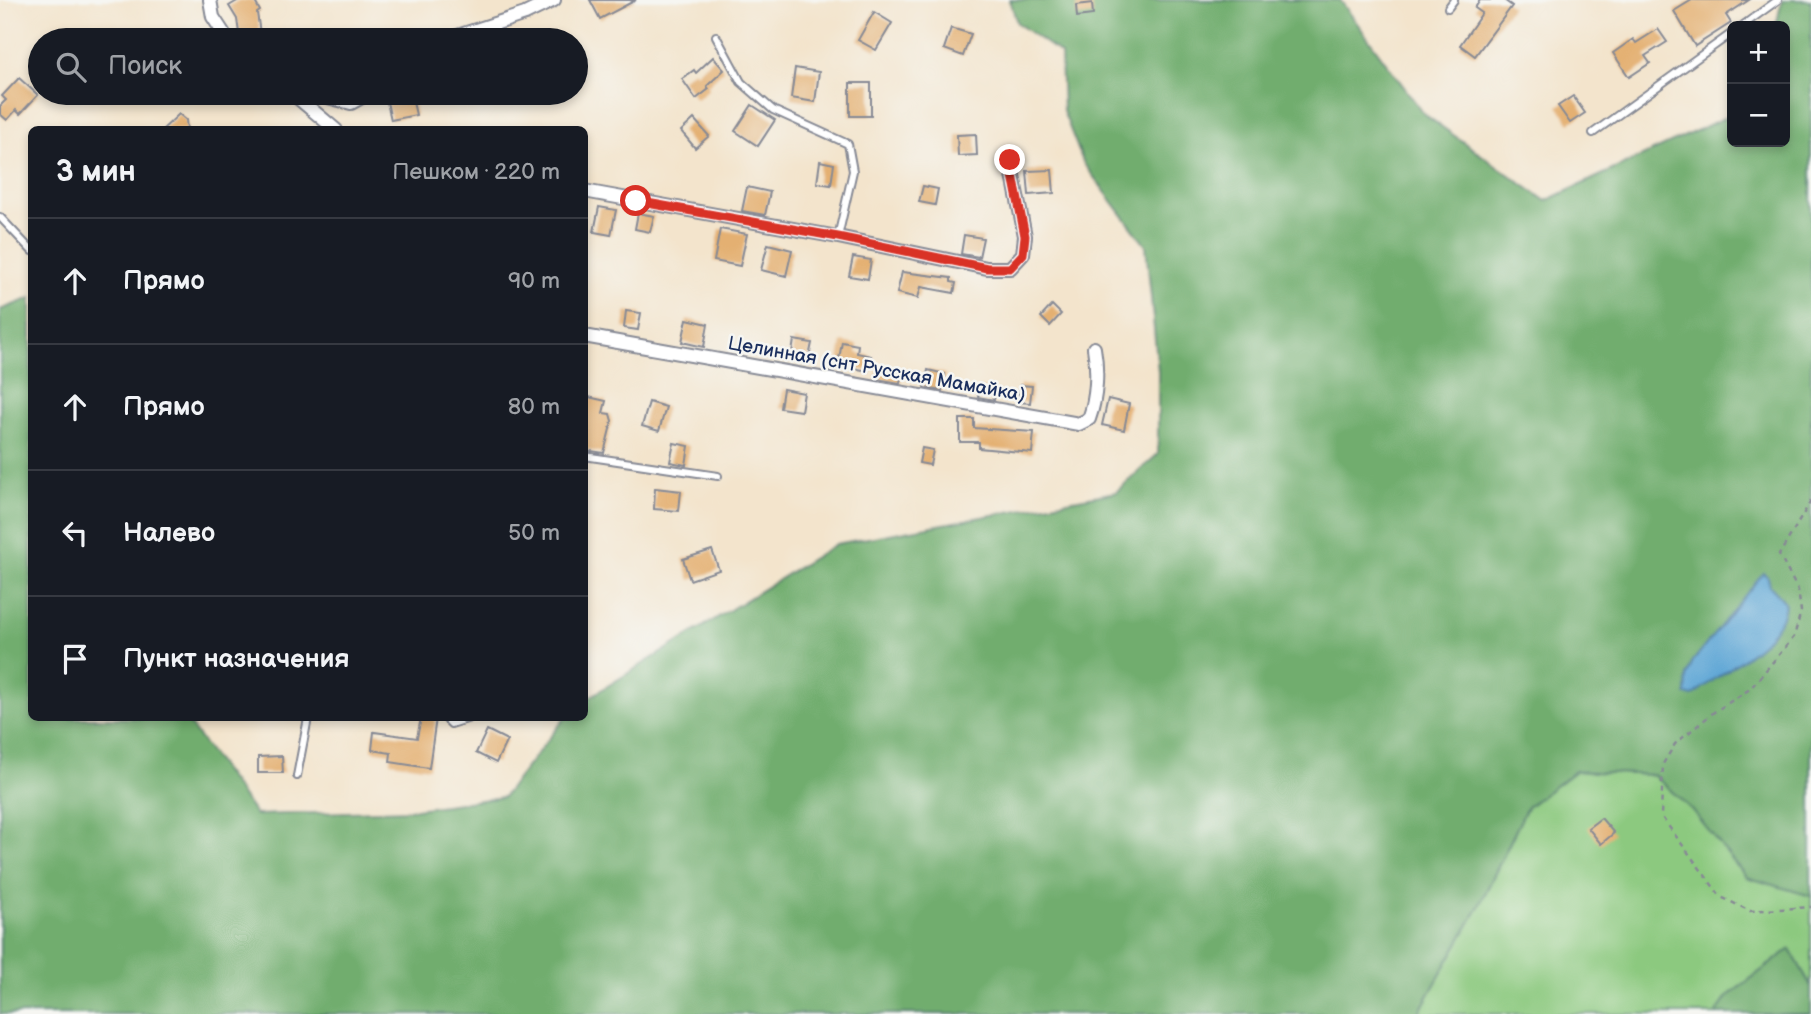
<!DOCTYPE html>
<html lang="ru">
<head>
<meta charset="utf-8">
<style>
	:root { --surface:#171b24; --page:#242831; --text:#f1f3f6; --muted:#9ea1a6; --line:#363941 }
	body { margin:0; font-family:"Balsamiq Sans",sans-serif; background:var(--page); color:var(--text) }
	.controls { position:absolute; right:21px; top:21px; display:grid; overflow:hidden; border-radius:10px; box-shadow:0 4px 10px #0003 }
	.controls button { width:63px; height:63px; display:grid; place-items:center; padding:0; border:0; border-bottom:2px solid var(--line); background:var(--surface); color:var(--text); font:35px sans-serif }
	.stop { position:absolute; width:21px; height:21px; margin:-16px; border:5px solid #d93025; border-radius:50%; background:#fff }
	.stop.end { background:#d93025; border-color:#fff; box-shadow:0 2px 7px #0008 }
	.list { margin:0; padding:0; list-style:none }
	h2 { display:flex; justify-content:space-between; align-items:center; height:91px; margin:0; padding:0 28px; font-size:30px }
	h2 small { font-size:23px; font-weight:400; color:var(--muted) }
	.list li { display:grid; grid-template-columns:46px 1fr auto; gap:21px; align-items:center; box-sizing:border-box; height:126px; padding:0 28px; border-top:2px solid var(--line) }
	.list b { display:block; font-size:26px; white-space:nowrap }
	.list em { font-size:23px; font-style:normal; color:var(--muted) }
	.icon { flex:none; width:38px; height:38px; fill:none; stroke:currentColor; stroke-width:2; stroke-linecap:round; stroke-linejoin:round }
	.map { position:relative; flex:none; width:1811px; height:1014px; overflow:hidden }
	.search { position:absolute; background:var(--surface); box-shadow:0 4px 10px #0003; left:28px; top:28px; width:560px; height:77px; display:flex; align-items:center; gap:18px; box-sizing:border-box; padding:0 24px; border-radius:38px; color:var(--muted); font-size:26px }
	.panel { position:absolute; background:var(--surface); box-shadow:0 4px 10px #0003; left:28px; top:126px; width:560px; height:595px; border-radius:10px }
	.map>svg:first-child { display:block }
</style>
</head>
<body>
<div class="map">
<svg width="1811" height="1014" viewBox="0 0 1811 1014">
	<rect width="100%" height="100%" fill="#f6f6f2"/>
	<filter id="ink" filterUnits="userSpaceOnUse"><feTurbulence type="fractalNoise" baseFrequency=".0143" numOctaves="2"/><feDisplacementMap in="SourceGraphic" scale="14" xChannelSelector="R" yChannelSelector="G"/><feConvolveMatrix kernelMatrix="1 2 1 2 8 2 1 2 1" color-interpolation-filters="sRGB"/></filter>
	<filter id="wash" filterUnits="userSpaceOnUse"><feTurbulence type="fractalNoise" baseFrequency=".00686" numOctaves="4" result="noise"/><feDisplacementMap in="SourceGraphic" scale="28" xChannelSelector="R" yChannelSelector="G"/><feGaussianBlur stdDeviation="1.57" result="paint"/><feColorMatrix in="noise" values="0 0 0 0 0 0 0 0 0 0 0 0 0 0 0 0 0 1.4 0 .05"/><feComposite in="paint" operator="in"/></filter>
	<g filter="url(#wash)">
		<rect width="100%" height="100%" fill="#f3e4cc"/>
		<polygon fill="#8cc97f" stroke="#547c6e" stroke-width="2" points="1575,771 1654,775 1692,810 1746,877 1811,896 1811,986 1790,949 1728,996 1716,1014 1418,1014 1477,910 1527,807"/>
		<g fill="#71ad6e" stroke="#466e66" stroke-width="2">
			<polygon points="1010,0 1340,0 1424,114 1546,201 1732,114 1732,142 1785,142 1785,26 1776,26 1782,0 1811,0 1811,896 1746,877 1692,810 1654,775 1575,771 1527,807 1477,910 1418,1014 0,1014 0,310 31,298 32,718 185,718 256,815 409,810 503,797 565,718 584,718 585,700 836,544 1116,492 1158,454 1158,371 1146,246 1084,164 1063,111 1061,54 1017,23"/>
			<polygon points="1790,949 1811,986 1811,1014 1716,1014 1728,996"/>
		</g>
		<path fill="#60a7d6" stroke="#3e6b9a" stroke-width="2" d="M1763,573l5,4 2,9 15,16c0,40 -67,70 -92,94l-7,-1 1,-19 6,-15z"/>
		<g id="blocks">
			<g fill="#e4b072">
				<polygon points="239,0 254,0 260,11 257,13 261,40 240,40 237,19 229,6"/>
				<polygon points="590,0 636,0 600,19"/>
				<polygon points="1480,0 1504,0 1512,6 1475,56 1460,45 1482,13 1475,8"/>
				<polygon points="1692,0 1749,0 1726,15 1731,23 1695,46 1674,11"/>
				<polygon points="1092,3 1093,15 1077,17 1076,5"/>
				<polygon points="874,12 892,23 876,50 858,40"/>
				<polygon points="951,28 971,34 963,56 944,49"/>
				<polygon points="1658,29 1667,42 1645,56 1650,63 1629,77 1613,53 1633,39 1636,43"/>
				<polygon points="713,57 724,70 707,86 709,89 696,99 682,79 694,70 696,73"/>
				<polygon points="795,68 819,72 815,102 791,98"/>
				<polygon points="19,78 38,95 20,114 16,110 7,120 0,114 0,106 6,100 2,96"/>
				<rect x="850" y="83" width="21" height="33"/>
				<polygon points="385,93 411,93 416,115 391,120"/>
				<polygon points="1573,96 1585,113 1570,123 1558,106"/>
				<polygon points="752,105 775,120 758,146 735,131"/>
				<polygon points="179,114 186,120 187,130 162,130"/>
				<polygon points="694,119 709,136 695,148 681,131"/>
				<polygon points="976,134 977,155 958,156 957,135"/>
				<polygon points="820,161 834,164 831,185 817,183"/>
				<polygon points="1052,170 1054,193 1029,195 1027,171"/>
				<polygon points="923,186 938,189 935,205 919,202"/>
				<polygon points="747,187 770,192 765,215 742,211"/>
				<polygon points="599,207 616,210 611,235 594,232"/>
				<polygon points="638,213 654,216 650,232 635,229"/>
				<polygon points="720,229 747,234 740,266 714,261"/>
				<polygon points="964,235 983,238 979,257 961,254"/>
				<polygon points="768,244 792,250 786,276 761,270"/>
				<polygon points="853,257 871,260 868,279 849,276"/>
				<polygon points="902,272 951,278 951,282 956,283 954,293 921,287 918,298 897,293"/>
				<polygon points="1052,305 1061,314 1050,326 1041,317"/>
				<polygon points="626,311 641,313 638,330 624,328"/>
				<polygon points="687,319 708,324 704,347 682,342"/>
				<polygon points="794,340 812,343 808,362 791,359"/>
				<polygon points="842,342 858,345 857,353 871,356 868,371 838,365"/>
				<polygon points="878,367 902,372 900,383 876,379"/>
				<polygon points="928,370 945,374 942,391 924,388"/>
				<polygon points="1020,385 1032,386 1030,403 1018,402"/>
				<polygon points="980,387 996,390 994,400 978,397"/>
				<polygon points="783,389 804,393 801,411 780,408"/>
				<polygon points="584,396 606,401 603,413 610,414 612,421 604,453 584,450"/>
				<polygon points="1108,399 1129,404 1124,430 1102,425"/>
				<polygon points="649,402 666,407 659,431 642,426"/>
				<polygon points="960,419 974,419 974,428 1034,432 1032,453 979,448 979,442 960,442"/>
				<polygon points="674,443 689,446 686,465 670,462"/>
				<polygon points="922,448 933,450 930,465 919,463"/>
				<polygon points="655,488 681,491 679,511 654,509"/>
				<polygon points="712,550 719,570 690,580 683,559"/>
				<polygon points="421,718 436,718 429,768 390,762 391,753 372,750 374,732 417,738"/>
				<polygon points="487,730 507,740 496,763 476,753"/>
				<polygon points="282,756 283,773 258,773 258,757"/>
				<polygon points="1601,818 1614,833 1601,844 1588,828"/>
			</g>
		</g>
	</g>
	<g filter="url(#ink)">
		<use href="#blocks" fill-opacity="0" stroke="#878a95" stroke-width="2"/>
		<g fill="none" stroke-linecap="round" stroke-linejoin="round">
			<g stroke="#878a95" stroke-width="10">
				<g id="lane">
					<polyline points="1448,8 1454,0"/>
					<polyline points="1742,26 1778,0"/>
					<polyline points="716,36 741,82 773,110 848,144 853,171 838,237"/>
					<polyline points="1593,133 1732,33"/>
					<polyline points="0,217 32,251"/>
					<polyline points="584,456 718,476"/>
					<polyline points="445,718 451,724 470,718"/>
					<polyline points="297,776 308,718"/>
				</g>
			</g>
			<g stroke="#878a95" stroke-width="16">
				<g id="street">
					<polyline points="210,0 213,17 228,40"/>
					<polyline points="445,40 525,14 554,0"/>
					<polyline points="292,93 336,130"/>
					<polyline points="312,93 351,103 369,93"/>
					<polyline points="584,191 838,237 987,268 1010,268 1023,254 1025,236 1010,160"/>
					<path d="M584,336l495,88 10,-5c8,-22 9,-49 5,-71"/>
				</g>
			</g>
			<polyline stroke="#878a95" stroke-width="2.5" stroke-dasharray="5 5" stroke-linecap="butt" points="1811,501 1779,555 1798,590 1801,611 1794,637 1750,689 1714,712 1675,744 1663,764 1661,816 1721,897 1750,911 1811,907"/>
			<use href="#lane" stroke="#fff" stroke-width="6"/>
			<use href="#street" stroke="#fff" stroke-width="12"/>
		</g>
	</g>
	<g fill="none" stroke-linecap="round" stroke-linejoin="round" filter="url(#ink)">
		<polyline stroke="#d93025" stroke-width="9" points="636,201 838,237 987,268 1010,268 1023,254 1025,236 1010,160"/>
	</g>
	<g text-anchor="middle" stroke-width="5" stroke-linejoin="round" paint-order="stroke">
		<g font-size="19" fill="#1b2f5e" stroke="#f6f6f2">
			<text transform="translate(877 368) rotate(10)" y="7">Целинная (снт Русская Мамайка)</text>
		</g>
	</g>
</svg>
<div class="controls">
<button>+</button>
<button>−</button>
</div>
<div class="stop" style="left:636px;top:201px"></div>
<div class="stop end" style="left:1010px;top:160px"></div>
<div class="search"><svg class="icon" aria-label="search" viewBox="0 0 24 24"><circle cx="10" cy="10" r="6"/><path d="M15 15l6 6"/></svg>Поиск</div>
<section class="panel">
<h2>3 мин<small>Пешком · 220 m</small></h2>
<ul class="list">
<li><svg class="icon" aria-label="ahead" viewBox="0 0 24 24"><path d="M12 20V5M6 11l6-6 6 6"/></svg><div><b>Прямо</b></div><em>90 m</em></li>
<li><svg class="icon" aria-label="ahead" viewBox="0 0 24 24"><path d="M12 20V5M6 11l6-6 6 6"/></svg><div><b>Прямо</b></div><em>80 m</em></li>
<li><svg class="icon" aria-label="left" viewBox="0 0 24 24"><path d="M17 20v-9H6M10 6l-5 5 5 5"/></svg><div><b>Налево</b></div><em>50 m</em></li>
<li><svg class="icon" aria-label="arrive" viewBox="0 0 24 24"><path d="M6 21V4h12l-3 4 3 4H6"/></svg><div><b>Пункт назначения</b></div></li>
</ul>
</section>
</div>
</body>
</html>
